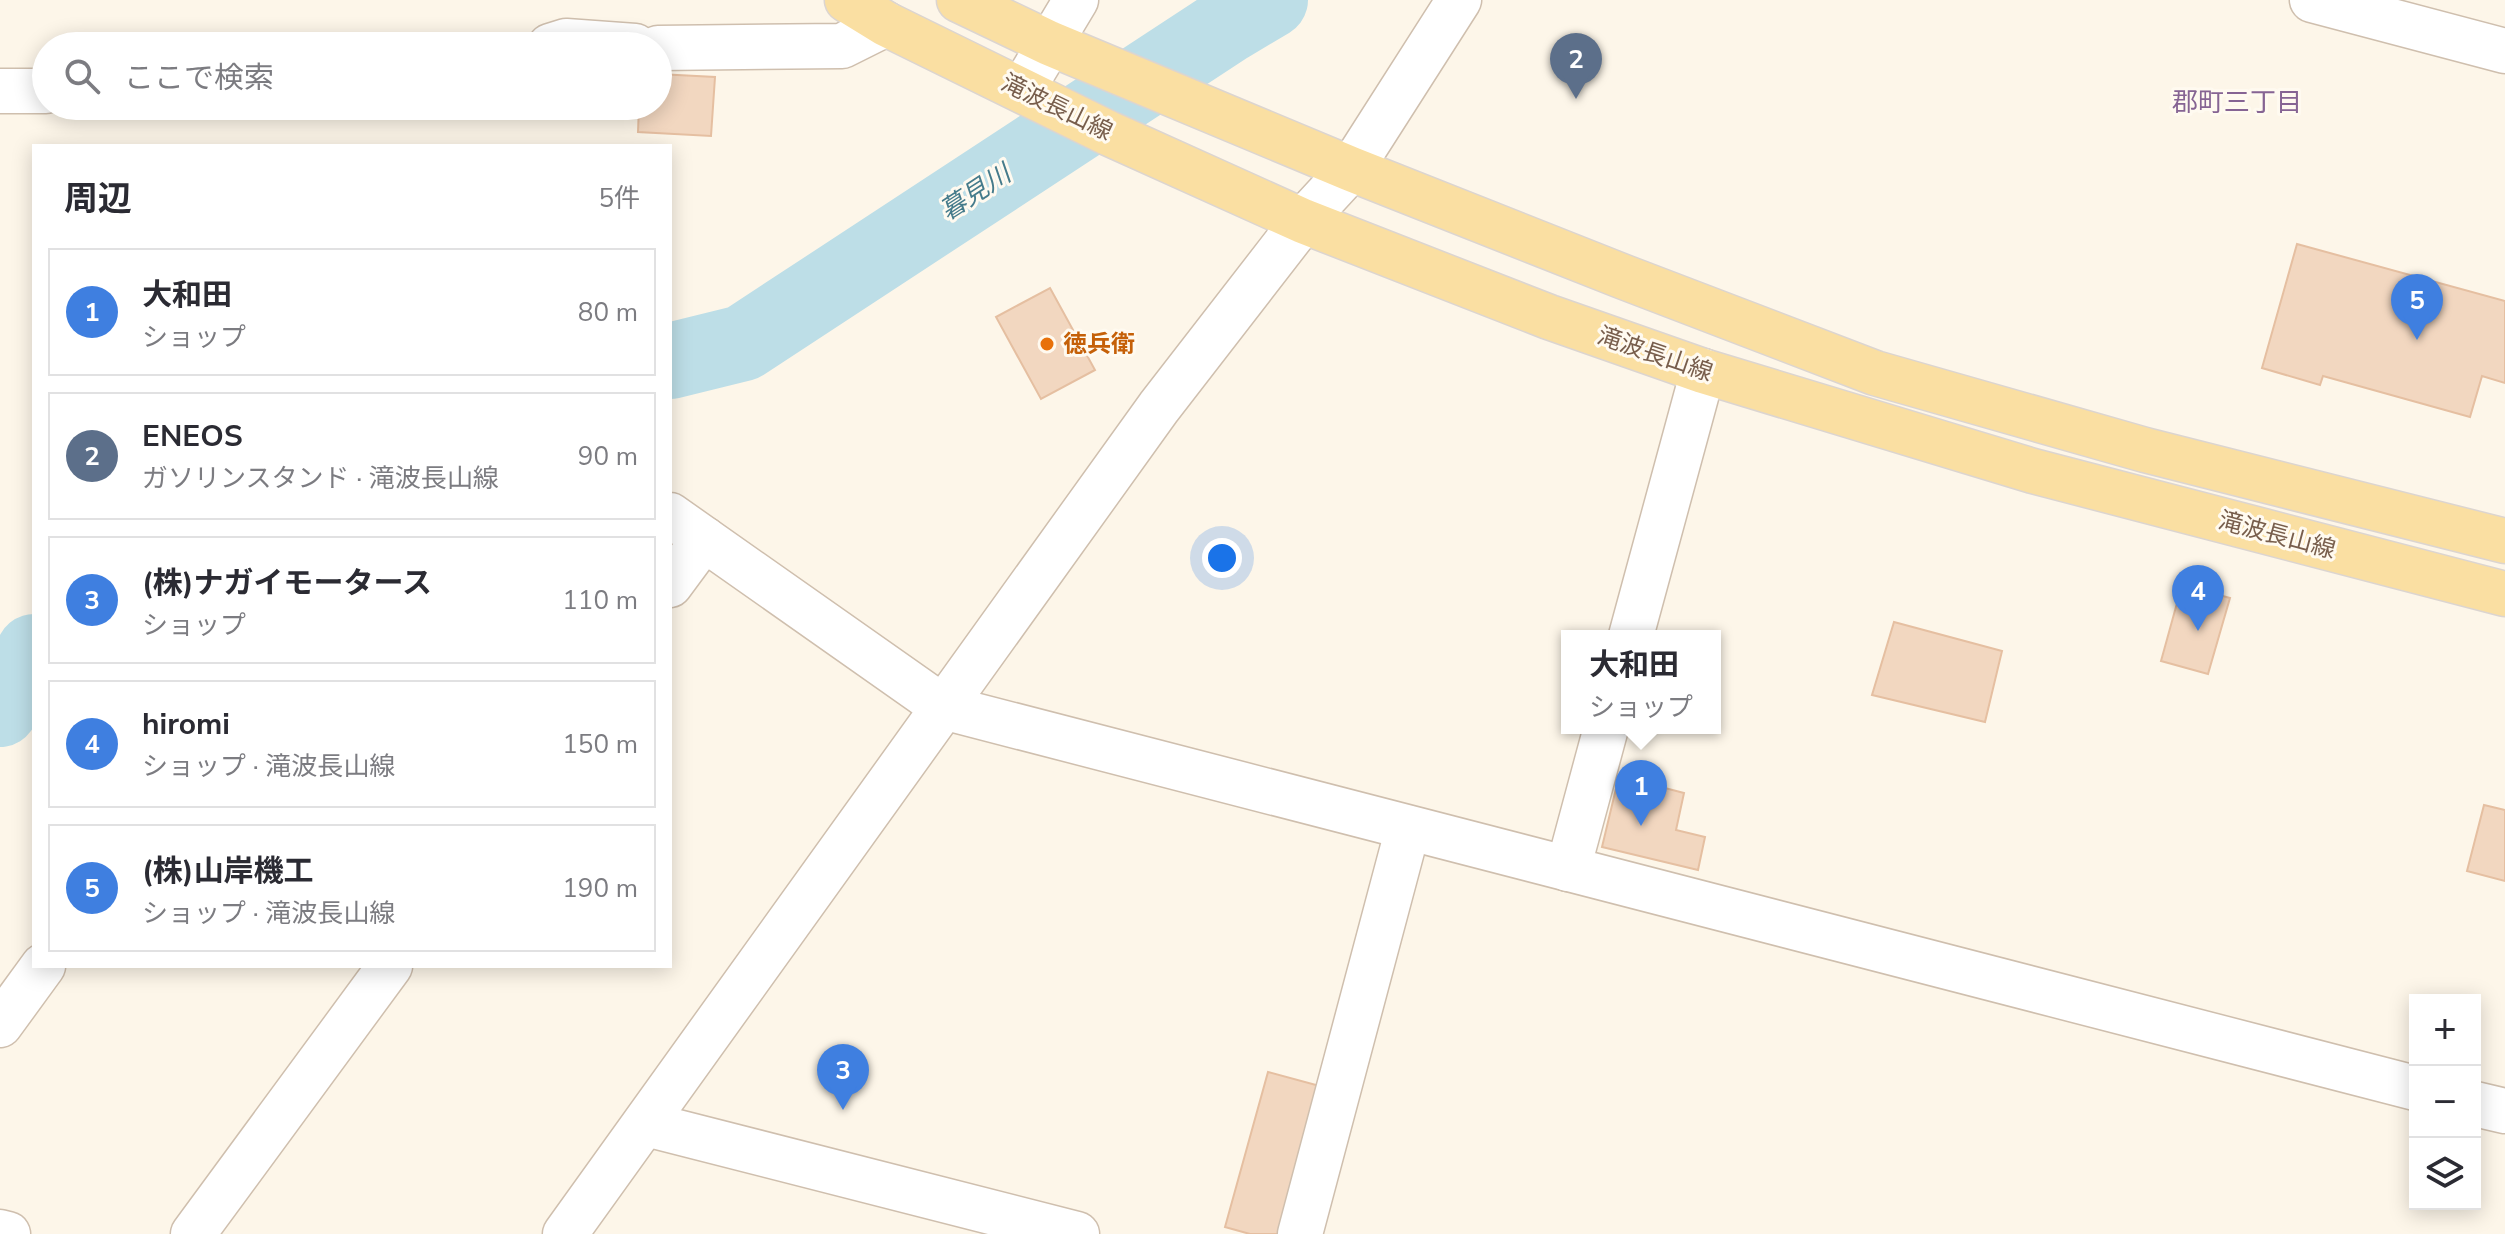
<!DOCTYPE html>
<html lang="ja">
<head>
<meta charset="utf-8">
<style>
	:root { --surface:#fff; --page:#f2f2f3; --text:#2b2b33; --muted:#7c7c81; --line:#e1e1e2; --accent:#7f4e40 }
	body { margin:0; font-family:"Nunito Sans","Noto Sans JP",sans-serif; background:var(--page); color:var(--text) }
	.controls { position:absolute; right:24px; bottom:24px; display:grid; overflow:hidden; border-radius:0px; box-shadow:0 4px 20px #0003 }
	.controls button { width:72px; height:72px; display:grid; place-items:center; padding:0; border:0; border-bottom:2px solid var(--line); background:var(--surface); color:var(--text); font:40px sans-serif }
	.you { position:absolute; left:1222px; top:558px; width:28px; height:28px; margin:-20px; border:6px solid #fff; border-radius:50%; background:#1a73e8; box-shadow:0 0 0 12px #1a73e833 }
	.badge { display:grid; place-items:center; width:52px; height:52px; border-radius:50%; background:var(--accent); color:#fff; font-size:26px; font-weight:700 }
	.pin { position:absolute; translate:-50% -66px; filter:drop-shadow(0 2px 4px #0008) }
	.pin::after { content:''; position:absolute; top:42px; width:28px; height:24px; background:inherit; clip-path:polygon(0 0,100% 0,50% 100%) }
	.popup { position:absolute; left:1561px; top:630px; width:160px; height:104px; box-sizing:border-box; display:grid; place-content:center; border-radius:0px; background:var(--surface); filter:drop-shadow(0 2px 6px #0005); font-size:26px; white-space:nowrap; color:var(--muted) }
	.popup b { font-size:30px; color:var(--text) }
	.popup::after { content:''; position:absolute; left:50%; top:100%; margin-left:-16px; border:16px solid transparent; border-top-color:var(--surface) }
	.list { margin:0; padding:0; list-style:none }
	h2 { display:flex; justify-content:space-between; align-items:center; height:104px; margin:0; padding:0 32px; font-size:34px }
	h2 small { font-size:26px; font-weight:400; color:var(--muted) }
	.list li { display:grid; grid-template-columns:52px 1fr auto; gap:24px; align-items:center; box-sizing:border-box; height:128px; margin:0 16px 16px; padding:0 16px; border:2px solid var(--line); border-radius:0px }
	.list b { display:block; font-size:30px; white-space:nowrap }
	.list p { margin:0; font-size:26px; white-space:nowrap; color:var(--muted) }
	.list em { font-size:26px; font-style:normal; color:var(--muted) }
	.icon { flex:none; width:44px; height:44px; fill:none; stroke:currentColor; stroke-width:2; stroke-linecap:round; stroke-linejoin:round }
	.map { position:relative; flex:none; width:2505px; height:1234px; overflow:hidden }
	.search { position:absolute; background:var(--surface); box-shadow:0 4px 20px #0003; left:32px; top:32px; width:640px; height:88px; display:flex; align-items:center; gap:20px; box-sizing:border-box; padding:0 28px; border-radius:44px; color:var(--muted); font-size:30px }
	.panel { position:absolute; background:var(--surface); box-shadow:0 4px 20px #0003; left:32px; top:144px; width:640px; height:824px; border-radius:0px }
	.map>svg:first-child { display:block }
</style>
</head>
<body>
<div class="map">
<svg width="2505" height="1234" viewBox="0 0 2505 1234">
	<rect width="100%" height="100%" fill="#fdf6e9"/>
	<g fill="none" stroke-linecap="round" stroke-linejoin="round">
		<g stroke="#bddee7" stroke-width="76">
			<polyline points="670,361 743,343 1228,25 1270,0"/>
			<polyline points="0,709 15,688 34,652"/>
		</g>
	</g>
	<g fill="#f2d7c0" stroke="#e5bfa1" stroke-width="2">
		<polygon points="658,74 715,77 711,136 638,132 639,106 658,106"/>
		<polygon points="523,106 572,106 571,118 523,115"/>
		<polygon points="2297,244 2505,301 2505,383 2482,376 2470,417 2323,376 2320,385 2262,368"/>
		<polygon points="1050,288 1095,370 1041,399 996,317"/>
		<polygon points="2182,585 2230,598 2208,674 2161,661"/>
		<polygon points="1894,622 2002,651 1985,722 1872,695"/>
		<polygon points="1619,776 1684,793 1676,830 1705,837 1698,870 1602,847"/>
		<polygon points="2484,805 2505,810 2505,881 2467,871"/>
		<polygon points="1268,1072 1327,1088 1289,1234 1250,1234 1225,1227"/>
	</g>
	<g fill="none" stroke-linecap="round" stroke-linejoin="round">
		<g stroke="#cfbfae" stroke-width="47">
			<g id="minor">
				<polyline points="2312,0 2505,51"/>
				<polyline points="550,46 566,41 635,46"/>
				<polyline points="658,48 842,46 886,24"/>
				<polyline points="1022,90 1076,0"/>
				<polyline points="0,91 46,91"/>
				<polyline points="670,515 943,707 2415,1088"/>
				<polyline points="670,585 704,539"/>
				<polyline points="1631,636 1703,371"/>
				<polyline points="1568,869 1606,728"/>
				<polyline points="0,1025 43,966"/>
				<polyline points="2475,1104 2505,1111"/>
				<polyline points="646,1124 1077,1234"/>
				<polyline points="0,1232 8,1234"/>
				<polyline points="193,1234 390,966"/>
				<polyline points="565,1234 1159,407 1303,221 1351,169 1459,0"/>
				<polyline points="1300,1234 1408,828"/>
			</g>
		</g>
		<g stroke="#dcd5d0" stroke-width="47">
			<g id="major">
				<polyline points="847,0 886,24 1108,133 1303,221 1549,317 1703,371 2033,471 2505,594"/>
				<polyline points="959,0 1049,43 1351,169 1624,277 1875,373 2145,450 2505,541"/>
			</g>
		</g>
		<use href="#minor" stroke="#fff" stroke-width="44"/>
		<use href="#major" stroke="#fadfa2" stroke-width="44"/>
	</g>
	<circle fill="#e8710a" stroke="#fffaf0" stroke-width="3" cx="1047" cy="344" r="8"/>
	<g text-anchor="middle" stroke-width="6" stroke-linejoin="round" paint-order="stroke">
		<g font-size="24" fill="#785e4c" stroke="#fffaf0">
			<text transform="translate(1057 107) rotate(26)" y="8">滝波長山線</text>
			<text transform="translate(1655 354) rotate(19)" y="8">滝波長山線</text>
			<text transform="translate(2277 535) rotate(15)" y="8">滝波長山線</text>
		</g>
		<g font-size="24" font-weight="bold" fill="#c56008" stroke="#fffaf0" text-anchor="start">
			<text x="1063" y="352">徳兵衛</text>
		</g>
		<g font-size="26" fill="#866493" stroke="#fffaf0">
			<text x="2237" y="111">郡町三丁目</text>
		</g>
		<g font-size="26" font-style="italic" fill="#457b8b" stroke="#fffaf0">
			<text transform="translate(975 192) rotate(-33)" y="9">暮見川</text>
		</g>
	</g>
</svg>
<div class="controls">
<button>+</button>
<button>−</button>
<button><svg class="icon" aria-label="layers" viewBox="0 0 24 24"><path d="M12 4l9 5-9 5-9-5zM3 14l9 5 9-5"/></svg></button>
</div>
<div class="you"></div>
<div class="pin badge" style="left:1641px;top:826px;background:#3f7fe0">1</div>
<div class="popup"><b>大和田</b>ショップ</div>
<div class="pin badge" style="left:1576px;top:99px;background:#5c6f8a">2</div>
<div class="pin badge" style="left:843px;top:1110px;background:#3f7fe0">3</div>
<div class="pin badge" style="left:2198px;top:631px;background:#3f7fe0">4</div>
<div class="pin badge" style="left:2417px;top:340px;background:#3f7fe0">5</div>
<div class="search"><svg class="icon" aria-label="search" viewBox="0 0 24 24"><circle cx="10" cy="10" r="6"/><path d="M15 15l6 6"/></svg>ここで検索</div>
<section class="panel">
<h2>周辺<small>5件</small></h2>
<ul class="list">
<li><span class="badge" style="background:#3f7fe0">1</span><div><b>大和田</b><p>ショップ</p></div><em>80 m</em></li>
<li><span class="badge" style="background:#5c6f8a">2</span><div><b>ENEOS</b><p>ガソリンスタンド · 滝波長山線</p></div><em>90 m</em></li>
<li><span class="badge" style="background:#3f7fe0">3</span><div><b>(株)ナガイモータース</b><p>ショップ</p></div><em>110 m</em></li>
<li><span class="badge" style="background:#3f7fe0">4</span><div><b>hiromi</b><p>ショップ · 滝波長山線</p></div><em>150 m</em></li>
<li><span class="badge" style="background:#3f7fe0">5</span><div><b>(株)山岸機工</b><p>ショップ · 滝波長山線</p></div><em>190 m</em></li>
</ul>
</section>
</div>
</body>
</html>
